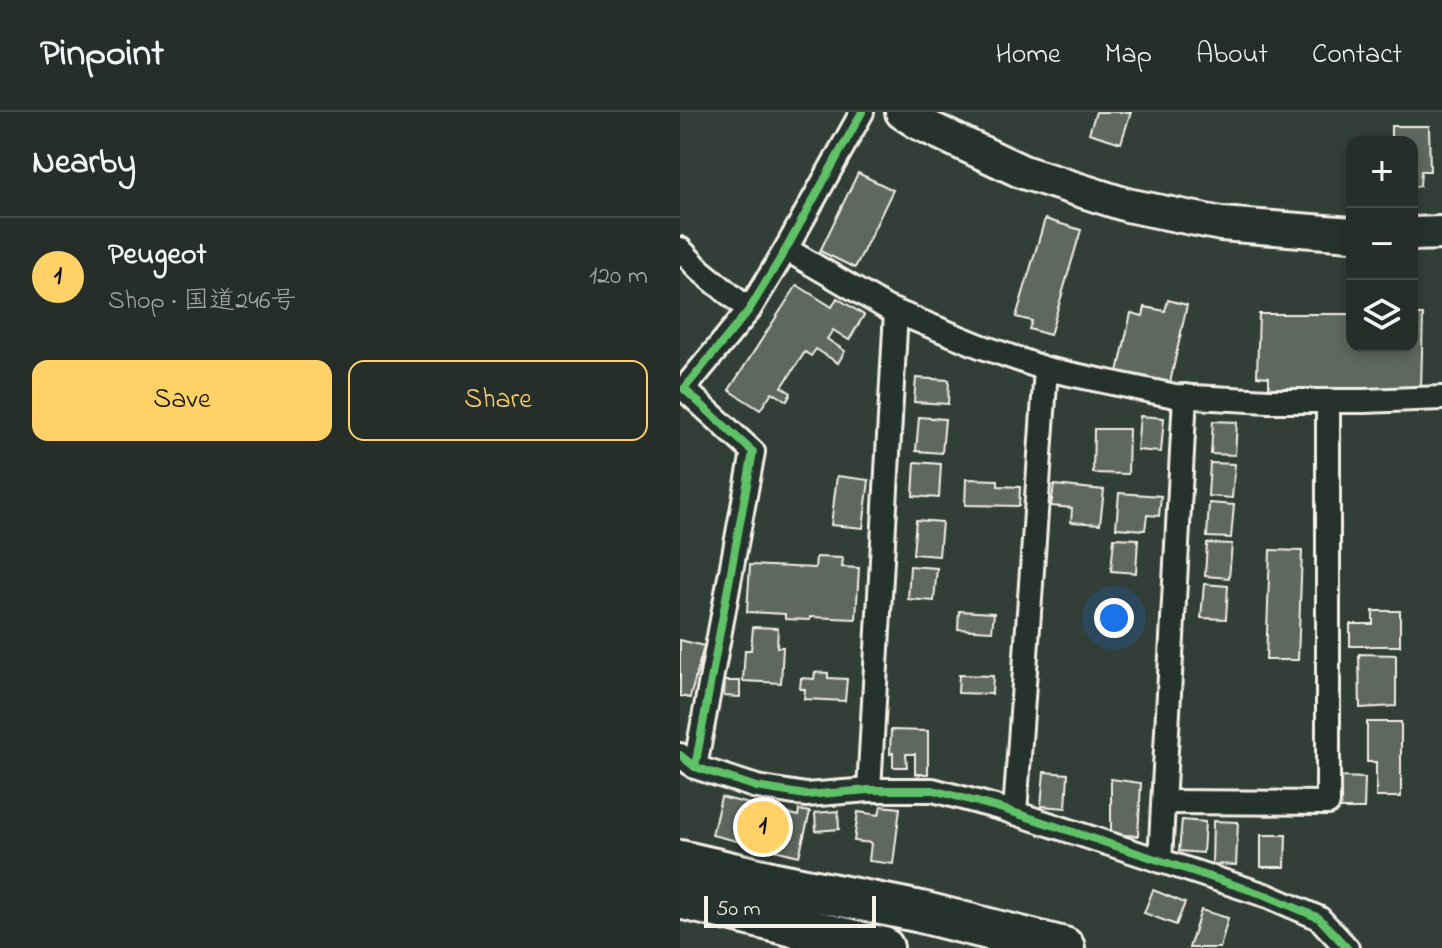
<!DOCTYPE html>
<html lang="en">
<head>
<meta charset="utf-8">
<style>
	:root { --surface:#262e2a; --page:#2e3632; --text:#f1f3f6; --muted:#a4a8a8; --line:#424a47; --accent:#ffd166 }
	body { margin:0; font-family:"Indie Flower","Klee One",sans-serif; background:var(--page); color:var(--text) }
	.controls { position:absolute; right:24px; top:24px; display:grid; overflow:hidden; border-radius:16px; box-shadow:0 4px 12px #0003 }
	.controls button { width:72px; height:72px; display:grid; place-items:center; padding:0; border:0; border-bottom:2px solid var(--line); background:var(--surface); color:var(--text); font:40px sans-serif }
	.scale { position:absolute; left:24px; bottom:20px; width:172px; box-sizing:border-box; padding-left:8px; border:4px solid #f4f1e8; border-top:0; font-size:22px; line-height:28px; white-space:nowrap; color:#f4f1e8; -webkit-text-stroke:6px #26332d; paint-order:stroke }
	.you { position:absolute; left:434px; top:506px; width:28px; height:28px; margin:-20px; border:6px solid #fff; border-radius:50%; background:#1a73e8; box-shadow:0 0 0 12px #1a73e833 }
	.badge { display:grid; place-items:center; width:52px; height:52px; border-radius:50%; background:var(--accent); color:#111; font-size:26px; font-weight:700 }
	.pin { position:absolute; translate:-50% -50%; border:4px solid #fff; box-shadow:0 2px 8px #0006 }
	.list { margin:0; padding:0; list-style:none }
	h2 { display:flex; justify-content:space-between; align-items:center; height:104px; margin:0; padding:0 32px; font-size:34px }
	h2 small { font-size:26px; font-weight:400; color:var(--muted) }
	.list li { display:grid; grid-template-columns:52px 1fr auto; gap:24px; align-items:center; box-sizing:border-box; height:120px; padding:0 32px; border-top:2px solid var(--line) }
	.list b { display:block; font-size:30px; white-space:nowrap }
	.list p { margin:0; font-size:26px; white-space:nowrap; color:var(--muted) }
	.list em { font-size:26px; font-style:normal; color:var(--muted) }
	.actions { display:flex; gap:16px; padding:24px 32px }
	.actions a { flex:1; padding:18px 0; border:2px solid var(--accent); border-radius:16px; text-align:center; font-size:28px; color:var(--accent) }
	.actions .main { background:var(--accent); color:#111 }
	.icon { flex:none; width:44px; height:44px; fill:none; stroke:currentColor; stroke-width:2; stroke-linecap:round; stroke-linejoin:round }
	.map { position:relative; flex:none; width:762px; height:836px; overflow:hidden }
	header { display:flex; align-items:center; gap:48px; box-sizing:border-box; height:112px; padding:0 40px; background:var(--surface); border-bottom:2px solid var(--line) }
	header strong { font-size:38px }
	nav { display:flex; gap:44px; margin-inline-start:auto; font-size:28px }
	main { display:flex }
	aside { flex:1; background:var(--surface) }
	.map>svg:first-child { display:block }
</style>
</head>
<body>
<header>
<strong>Pinpoint</strong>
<nav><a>Home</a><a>Map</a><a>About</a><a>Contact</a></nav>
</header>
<main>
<aside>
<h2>Nearby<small></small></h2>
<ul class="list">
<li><span class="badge">1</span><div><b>Peugeot</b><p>Shop · 国道246号</p></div><em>120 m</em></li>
</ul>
<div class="actions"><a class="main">Save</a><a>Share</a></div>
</aside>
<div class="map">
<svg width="762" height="836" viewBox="0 0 762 836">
	<rect width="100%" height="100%" fill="#323e38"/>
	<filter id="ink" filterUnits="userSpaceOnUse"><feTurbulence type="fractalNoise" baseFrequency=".0125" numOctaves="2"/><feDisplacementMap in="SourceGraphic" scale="16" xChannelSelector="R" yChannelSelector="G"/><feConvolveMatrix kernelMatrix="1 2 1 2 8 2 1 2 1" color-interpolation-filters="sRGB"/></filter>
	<g filter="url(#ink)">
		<g fill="#5f6861" stroke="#f4f1e8" stroke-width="2">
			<polygon points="416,0 451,0 441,31 409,21"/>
			<polygon points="711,14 749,14 750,59 741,59 740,74 732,75 732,30 711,30"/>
			<polygon points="178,61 213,78 175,156 140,139"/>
			<polygon points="365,107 401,118 370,223 349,217 352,209 336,205"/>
			<polygon points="117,173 152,195 157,186 184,203 169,228 153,218 147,227 165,239 158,251 136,237 131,244 125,240 102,275 111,281 107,289 92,280 80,298 49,278"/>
			<polygon points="488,188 507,193 490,271 438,260 451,201 463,204 465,195 485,199"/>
			<polygon points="579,202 672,202 672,234 732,234 732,203 743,203 741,277 589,282 589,265 577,264"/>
			<polygon points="236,266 269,268 268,292 234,290"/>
			<polygon points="460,304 484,306 481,340 457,338"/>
			<polygon points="239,305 265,307 262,341 236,339"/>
			<polygon points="533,309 557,310 555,343 531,342"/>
			<polygon points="414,317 449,317 448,362 413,361"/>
			<polygon points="235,350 261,352 259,386 233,384"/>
			<polygon points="530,351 555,352 552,386 528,384"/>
			<polygon points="157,364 189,368 183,416 151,413"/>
			<polygon points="286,367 318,368 318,374 340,375 339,394 285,393"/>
			<polygon points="374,373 424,378 420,412 391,410 392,396 371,394"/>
			<polygon points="439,381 481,384 479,404 467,403 465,418 436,416"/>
			<polygon points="529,391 554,393 551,426 527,425"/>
			<polygon points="236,408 262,410 259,444 233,442"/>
			<polygon points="434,426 458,427 456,461 431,459"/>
			<polygon points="527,431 552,432 549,466 525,464"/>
			<polygon points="590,438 622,439 618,548 586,548"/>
			<polygon points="136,445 163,446 162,455 179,456 176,507 130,505 130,508 105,507 105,502 67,500 70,453 135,456"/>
			<polygon points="230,454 257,456 254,489 228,487"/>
			<polygon points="524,472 548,474 546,507 521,506"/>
			<polygon points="279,499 314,501 312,519 278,517"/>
			<polygon points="693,499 720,499 720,534 670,534 670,512 693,512"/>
			<polygon points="73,515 98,516 97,535 103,535 101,571 63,569 65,538 71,538"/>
			<polygon points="0,528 24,534 10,586 0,584"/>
			<polygon points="679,542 716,543 716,594 680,596"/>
			<polygon points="135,560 148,561 148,566 167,567 165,589 124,587 125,577 120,577 121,566 134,567"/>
			<polygon points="279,563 313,564 312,582 278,581"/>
			<polygon points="45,569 60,569 60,585 44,584"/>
			<polygon points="687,610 721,610 721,685 696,685 696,650 687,650"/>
			<polygon points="211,618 248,619 248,662 235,662 235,642 226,642 227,655 213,655 213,641 210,642"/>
			<polygon points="364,660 388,662 386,696 361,694"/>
			<polygon points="660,665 685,666 684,697 659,697"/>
			<polygon points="431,667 461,671 458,724 431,722"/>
			<polygon points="41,685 118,704 119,698 130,700 119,744 32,723"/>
			<polygon points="201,694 220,696 213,752 189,749 191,731 174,729 178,700 199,703"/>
			<polygon points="158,699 159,717 136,719 135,701"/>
			<polygon points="502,708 525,710 523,741 499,739"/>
			<polygon points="533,709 558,710 556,753 532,752"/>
			<polygon points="581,723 606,723 605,755 581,755"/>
			<polygon points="473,778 505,791 496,813 464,801"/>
			<polygon points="521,798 548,806 540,836 509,836"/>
		</g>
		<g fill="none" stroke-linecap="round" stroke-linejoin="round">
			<g stroke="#f4f1e8" stroke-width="28">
				<g id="street">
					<polyline points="0,137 20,158 69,198"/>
					<polyline points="106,137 207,196 300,234 366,257 495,284 589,289 684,289 762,286"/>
					<polyline points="0,643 15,655 77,675 126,683 189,678 253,678 323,697 588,784 639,806 667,836"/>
					<polyline points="15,655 73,340 4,277 69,198 106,137 182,0"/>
					<polyline points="189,678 216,200"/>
					<polyline points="484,690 648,691 648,289"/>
					<polyline points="335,701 366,257"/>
					<polyline points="480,749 505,284"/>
				</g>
			</g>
			<g stroke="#f4f1e8" stroke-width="38">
				<g id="secondary">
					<polyline points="222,0 239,11 343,60 447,93 541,112 672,122"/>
					<polyline points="732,122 762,121"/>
				</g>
			</g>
			<g stroke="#f4f1e8" stroke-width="46">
				<g id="highway">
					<polyline points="0,749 91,770 241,800 384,836"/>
					<polyline points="0,786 203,836"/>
				</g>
			</g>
			<use href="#street" stroke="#26332d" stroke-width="22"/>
			<use href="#secondary" stroke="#26332d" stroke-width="32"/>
			<use href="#highway" stroke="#26332d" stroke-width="40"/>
			<g stroke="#26332d" stroke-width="13">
				<g id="cycleway">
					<polyline points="0,643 15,655 77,675 126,683 189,678 253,678 323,697 588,784 639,806 667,836"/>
					<polyline points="15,655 73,340 4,277 69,198 106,137 182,0"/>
				</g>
			</g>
			<use href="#cycleway" stroke="#61c268" stroke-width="8"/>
		</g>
	</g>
</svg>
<div class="controls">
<button>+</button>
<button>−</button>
<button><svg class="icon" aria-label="layers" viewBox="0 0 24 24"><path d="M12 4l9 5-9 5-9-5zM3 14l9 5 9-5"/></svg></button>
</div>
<div class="scale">50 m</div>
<div class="you"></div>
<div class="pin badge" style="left:83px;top:715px">1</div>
</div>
</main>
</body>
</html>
